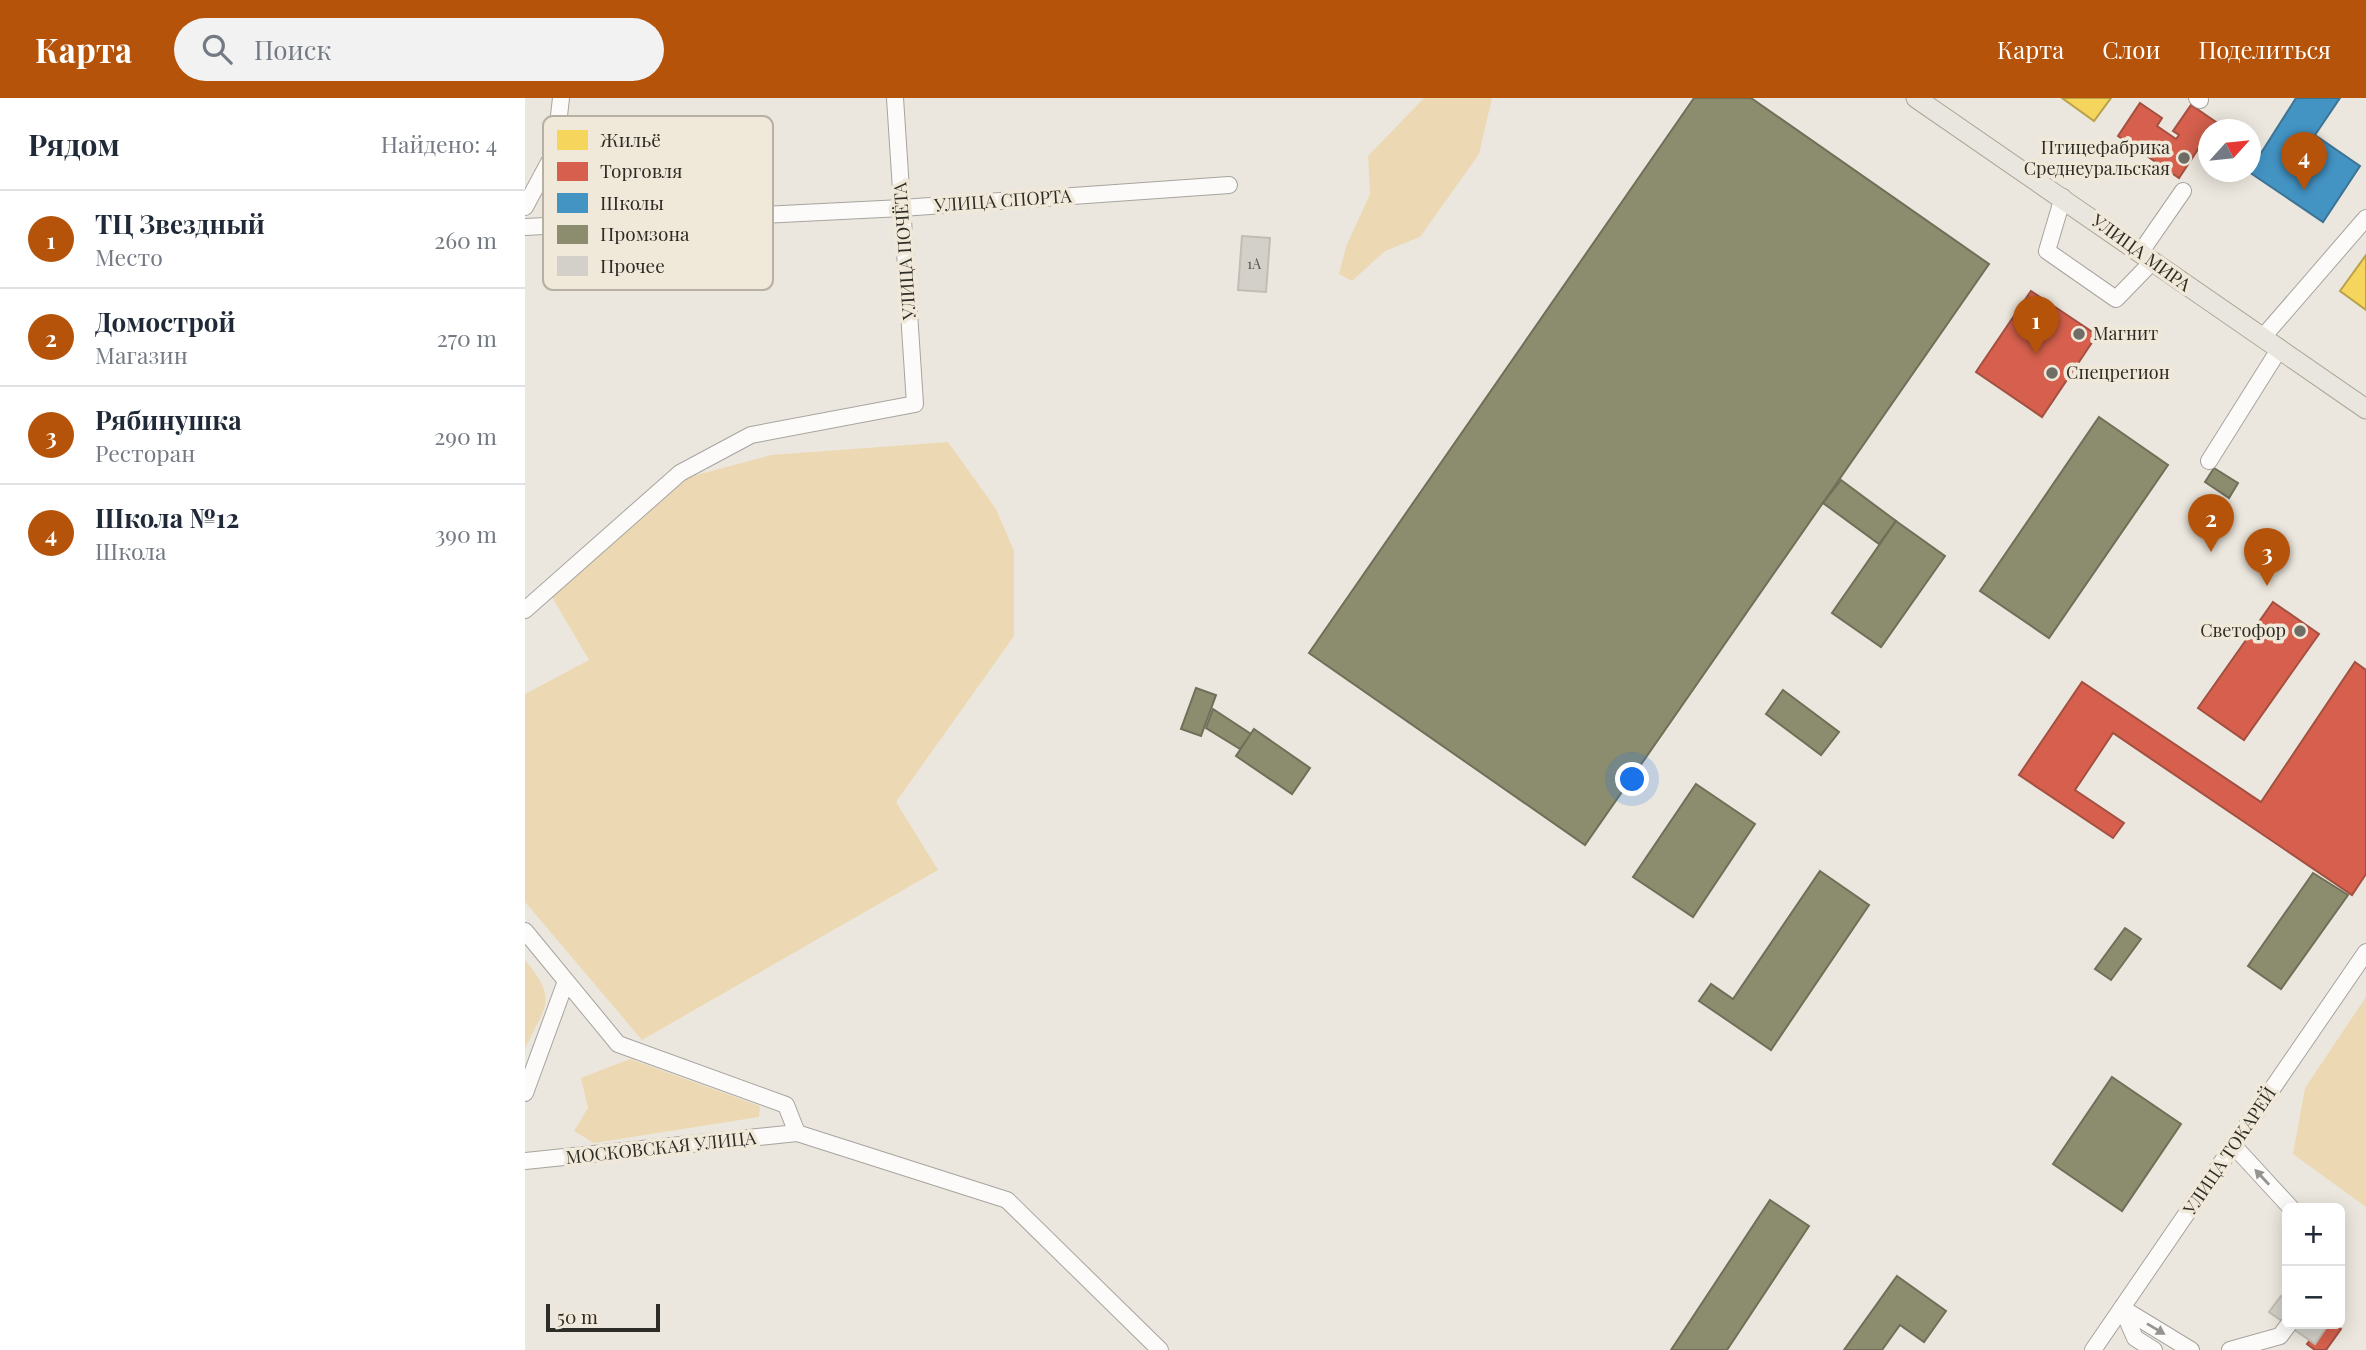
<!DOCTYPE html>
<html lang="ru">
<head>
<meta charset="utf-8">
<style>
	:root { --surface:#fff; --page:#f2f2f3; --text:#1f2937; --muted:#747a83; --line:#e0e1e3; --accent:#b45309 }
	body { margin:0; font-family:"Playfair Display",serif; background:var(--page); color:var(--text) }
	.controls { position:absolute; right:21px; bottom:21px; display:grid; overflow:hidden; border-radius:10px; box-shadow:0 4px 18px #0003 }
	.controls button { width:63px; height:63px; display:grid; place-items:center; padding:0; border:0; border-bottom:2px solid var(--line); background:var(--surface); color:var(--text); font:35px sans-serif }
	.compass { position:absolute; left:1673px; top:21px; width:63px; height:63px; border-radius:50%; background:var(--surface); box-shadow:0 4px 18px #0003; rotate:63deg }
	.scale { position:absolute; left:21px; bottom:18px; width:114px; box-sizing:border-box; padding-left:7px; border:4px solid #2e2c26; border-top:0; font-size:19px; line-height:24px; white-space:nowrap; color:#2e2c26; -webkit-text-stroke:5px #f0e8d9; paint-order:stroke }
	.you { position:absolute; left:1108px; top:682px; width:24px; height:24px; margin:-18px; border:5px solid #fff; border-radius:50%; background:#1a73e8; box-shadow:0 0 0 10px #1a73e833 }
	.badge { display:grid; place-items:center; width:46px; height:46px; border-radius:50%; background:var(--accent); color:#fff; font-size:23px; font-weight:700 }
	.pin { position:absolute; translate:-50% -58px; filter:drop-shadow(0 2px 4px #0008) }
	.pin::after { content:''; position:absolute; top:37px; width:24px; height:21px; background:inherit; clip-path:polygon(0 0,100% 0,50% 100%) }
	.list { margin:0; padding:0; list-style:none }
	h2 { display:flex; justify-content:space-between; align-items:center; height:91px; margin:0; padding:0 28px; font-size:30px }
	h2 small { font-size:23px; font-weight:400; color:var(--muted) }
	.list li { display:grid; grid-template-columns:46px 1fr auto; gap:21px; align-items:center; box-sizing:border-box; height:98px; padding:0 28px; border-top:2px solid var(--line) }
	.list b { display:block; font-size:26px; white-space:nowrap }
	.list p { margin:0; font-size:23px; white-space:nowrap; color:var(--muted) }
	.list em { font-size:23px; font-style:normal; color:var(--muted) }
	.icon { flex:none; width:38px; height:38px; fill:none; stroke:currentColor; stroke-width:2; stroke-linecap:round; stroke-linejoin:round }
	.map { position:relative; flex:none; width:1841px; height:1252px; overflow:hidden }
	header { display:flex; align-items:center; gap:42px; box-sizing:border-box; height:98px; padding:0 35px; background:var(--accent); color:#fff }
	header strong { font-size:33px }
	nav { display:flex; gap:38px; margin-inline-start:auto; font-size:24px }
	.search { width:490px; height:63px; background:var(--page); display:flex; align-items:center; gap:18px; box-sizing:border-box; padding:0 24px; border-radius:38px; color:var(--muted); font-size:26px }
	main { display:flex }
	aside { flex:1; background:var(--surface) }
	.map>svg:first-child { display:block }
</style>
</head>
<body>
<header>
<strong>Карта</strong>
<div class="search"><svg class="icon" aria-label="search" viewBox="0 0 24 24"><circle cx="10" cy="10" r="6"/><path d="M15 15l6 6"/></svg>Поиск</div>
<nav><a>Карта</a><a>Слои</a><a>Поделиться</a></nav>
</header>
<main>
<aside>
<h2>Рядом<small>Найдено: 4</small></h2>
<ul class="list">
<li><span class="badge">1</span><div><b>ТЦ Звездный</b><p>Место</p></div><em>260 m</em></li>
<li><span class="badge">2</span><div><b>Домострой</b><p>Магазин</p></div><em>270 m</em></li>
<li><span class="badge">3</span><div><b>Рябинушка</b><p>Ресторан</p></div><em>290 m</em></li>
<li><span class="badge">4</span><div><b>Школа №12</b><p>Школа</p></div><em>390 m</em></li>
</ul>
</aside>
<div class="map">
<svg width="1841" height="1252" viewBox="0 0 1841 1252">
	<rect width="100%" height="100%" fill="#ebe7de"/>
	<g fill="#ecd9b3">
		<polygon points="899,0 967,0 954,56 895,139 860,153 827,183 814,176 821,149 845,96 843,58"/>
		<polygon points="423,344 471,411 489,453 489,538 371,704 413,772 117,942 0,804 0,596 64,562 27,499 164,379 246,357"/>
		<path d="M0,862c34,41 20,45 0,89z"/>
		<polygon points="1841,899 1841,1109 1768,1056 1780,990"/>
		<polygon points="105,961 235,1008 234,1019 69,1045 49,1033 63,1010 56,980"/>
	</g>
	<g fill="#f6d55c" stroke="#baa24c" stroke-width="2">
		<polygon points="1537,0 1586,0 1569,23"/>
		<polygon points="1841,157 1841,212 1815,193"/>
	</g>
	<g fill="#d6604d" stroke="#a45041" stroke-width="2">
		<polygon points="1615,5 1637,20 1632,28 1651,41 1654,37 1648,33 1666,7 1691,24 1654,80 1593,38"/>
		<polygon points="1506,193 1572,237 1517,319 1451,274"/>
		<polygon points="1748,504 1794,536 1719,642 1673,610"/>
		<polygon points="1830,564 1841,572 1841,776 1827,797 1588,635 1550,692 1599,725 1588,740 1494,677 1557,584 1736,704"/>
		<polygon points="1797,1226 1808,1226 1816,1231 1801,1252 1790,1252 1782,1246"/>
	</g>
	<polygon fill="#4393c3" stroke="#3d7494" stroke-width="2" points="1771,0 1815,0 1790,37 1835,68 1798,124 1724,74"/>
	<g fill="#8c8c6e" stroke="#706f58" stroke-width="2">
		<polygon points="1169,0 1226,0 1464,166 1060,747 784,555"/>
		<polygon points="1574,319 1643,367 1524,540 1455,493"/>
		<polygon points="1689,370 1713,385 1704,400 1680,384"/>
		<polygon points="1316,382 1371,423 1354,446 1298,405"/>
		<polygon points="1371,423 1420,458 1356,549 1307,515"/>
		<polygon points="671,590 691,597 676,638 656,631"/>
		<polygon points="1258,592 1314,634 1296,657 1241,616"/>
		<polygon points="688,611 726,636 715,651 681,630"/>
		<polygon points="729,631 785,670 767,696 711,658"/>
		<polygon points="1171,686 1230,726 1168,819 1108,779"/>
		<polygon points="1295,773 1344,807 1246,952 1174,903 1186,886 1208,901"/>
		<polygon points="1788,775 1823,797 1756,891 1723,868"/>
		<polygon points="1600,830 1616,841 1586,882 1570,871"/>
		<polygon points="1587,979 1656,1026 1597,1113 1528,1066"/>
		<polygon points="1245,1102 1284,1128 1202,1252 1146,1252"/>
		<polygon points="1372,1178 1421,1213 1399,1244 1375,1227 1357,1252 1319,1252"/>
	</g>
	<g fill="#d3d0c9" stroke="#c1bdb6" stroke-width="2">
		<polygon points="717,138 745,140 741,194 713,192"/>
		<polygon points="1756,1198 1762,1203 1762,1226 1795,1226 1801,1230 1790,1246 1744,1214"/>
	</g>
	<g fill="none" stroke-linecap="round" stroke-linejoin="round">
		<g stroke="#a7a49e" stroke-width="18">
			<g id="minor">
				<polyline points="1672,0 1675,2"/>
				<polyline points="1538,99 1522,153 1591,201 1626,165"/>
				<polyline points="0,109 30,53 36,0"/>
				<polyline points="0,129 377,110 704,87"/>
				<polyline points="1615,155 1658,93"/>
				<polyline points="1738,239 1841,120"/>
				<polyline points="1684,363 1755,250"/>
				<polyline points="0,512 155,375 226,337 390,306 370,0"/>
				<polyline points="0,833 93,946 261,1007 272,1035"/>
				<polyline points="0,995 41,883"/>
				<polyline points="1708,1047 1766,1110"/>
				<polyline points="0,1063 272,1035 482,1102 635,1252"/>
				<polyline points="1597,1210 1666,1252"/>
				<polyline points="1597,1210 1610,1240 1629,1252"/>
				<polyline points="1568,1252 1841,854"/>
				<polyline points="1705,1252 1755,1238 1764,1226"/>
			</g>
		</g>
		<g stroke="#ada696" stroke-width="21">
			<polyline id="major" points="1391,0 1841,311"/>
		</g>
		<use href="#minor" stroke="#fcfbfa" stroke-width="16"/>
		<use href="#major" stroke="#e9e6df" stroke-width="19"/>
	</g>
	<defs><path id="oneway-solid" d="M-6-.8H1V-3.2L6.5 0L1 3.2V.8H-6Z" transform="scale(1.75)"/></defs>
	<g fill="#959490">
		<use href="#oneway-solid" transform="translate(1737 1079) rotate(-133)"/>
		<use href="#oneway-solid" transform="translate(1631 1231) rotate(31)"/>
	</g>
	<g fill="#706d66" stroke="#f0e8d9" stroke-width="2.5">
		<circle cx="1659" cy="60" r="7"/>
		<circle cx="1554" cy="236" r="7"/>
		<circle cx="1527" cy="275" r="7"/>
		<circle cx="1775" cy="533" r="7"/>
	</g>
	<g text-anchor="middle" stroke-width="7" stroke-linejoin="round" paint-order="stroke">
		<g font-size="14" fill="#585650">
			<text x="729" y="171">1А</text>
		</g>
		<g font-size="18" fill="#2e2c26" stroke="#f0e8d9" text-anchor="end">
			<text x="1645" y="56">Птицефабрика<tspan x="1645" dy="21">Среднеуральская</tspan></text>
			<text x="1568" y="242" text-anchor="start">Магнит</text>
			<text x="1541" y="281" text-anchor="start">Спецрегион</text>
			<text x="1761" y="539">Светофор</text>
		</g>
		<g font-size="18" fill="#2e2c26" stroke="#f0e8d9">
			<text transform="translate(478 103) rotate(-4)" y="6">УЛИЦА СПОРТА</text>
			<text transform="translate(380 153) rotate(-94)" y="6">УЛИЦА ПОЧЁТА</text>
			<text transform="translate(1616 155) rotate(36)" y="6">УЛИЦА МИРА</text>
			<text transform="translate(136 1050) rotate(-6)" y="6">МОСКОВСКАЯ УЛИЦА</text>
			<text transform="translate(1705 1053) rotate(-56)" y="6">УЛИЦА ТОКАРЕЙ</text>
		</g>
	</g>
	<rect x="18" y="18" width="230" height="174" rx="10" fill="#f0e8d9" stroke="#b6b0a3" stroke-width="2"/>
	<rect x="32" y="32" width="31" height="20" fill="#f6d55c"/>
	<rect x="32" y="64" width="31" height="19" fill="#d6604d"/>
	<rect x="32" y="95" width="31" height="20" fill="#4393c3"/>
	<rect x="32" y="127" width="31" height="19" fill="#8c8c6e"/>
	<rect x="32" y="158" width="31" height="20" fill="#d3d0c9"/>
	<g font-size="19" fill="#2e2c26">
		<text x="75" y="49">Жильё</text>
		<text x="75" y="80">Торговля</text>
		<text x="75" y="112">Школы</text>
		<text x="75" y="143">Промзона</text>
		<text x="75" y="175">Прочее</text>
	</g>
</svg>
<div class="controls">
<button>+</button>
<button>−</button>
</div>
<svg class="compass" viewBox="-18 -18 36 36"><path d="M0-13l5 13h-10z" fill="#e53935"/><path d="M0 13l5-13h-10z" fill="#747a83"/></svg>
<div class="scale">50 m</div>
<div class="you"></div>
<div class="pin badge" style="left:1511px;top:256px">1</div>
<div class="pin badge" style="left:1686px;top:454px">2</div>
<div class="pin badge" style="left:1742px;top:488px">3</div>
<div class="pin badge" style="left:1779px;top:92px">4</div>
</div>
</main>
</body>
</html>
